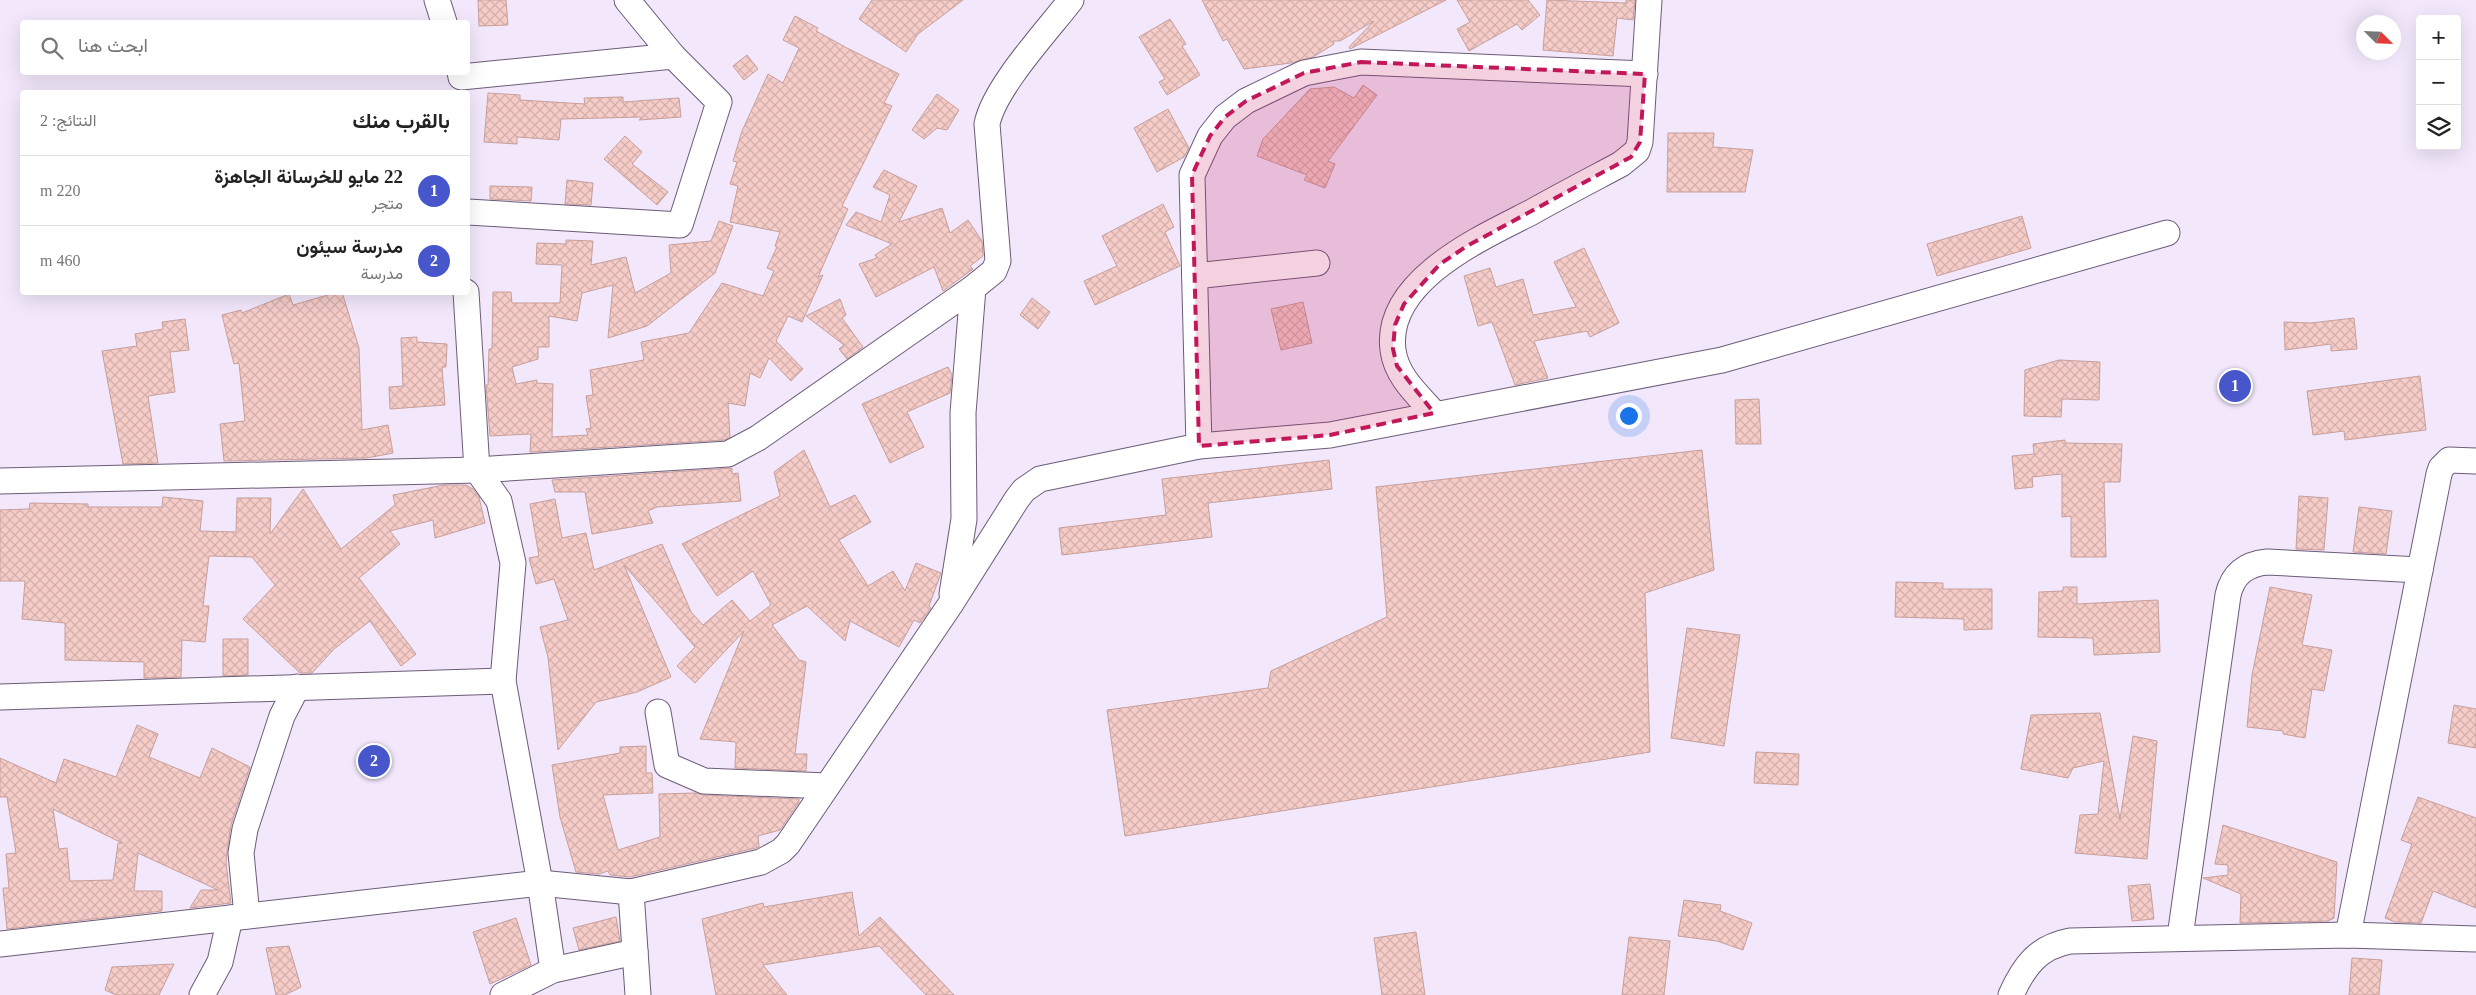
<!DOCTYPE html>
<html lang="ar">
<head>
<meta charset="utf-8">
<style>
	:root { --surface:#fff; --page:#f2f2f2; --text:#222; --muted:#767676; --line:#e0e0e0; --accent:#4756ca }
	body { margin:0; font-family:"Times New Roman",Vazirmatn,serif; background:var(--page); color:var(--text); direction:rtl }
	.controls { position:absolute; right:15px; top:15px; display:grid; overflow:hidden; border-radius:5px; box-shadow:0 5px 20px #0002 }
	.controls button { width:45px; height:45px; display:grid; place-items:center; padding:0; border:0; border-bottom:1px solid var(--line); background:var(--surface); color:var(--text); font:25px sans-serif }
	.compass { position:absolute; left:2356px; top:15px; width:45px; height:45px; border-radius:50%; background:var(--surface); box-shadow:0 5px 20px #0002; rotate:114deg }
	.you { position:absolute; left:1628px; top:415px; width:18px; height:18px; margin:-12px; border:4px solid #fff; border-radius:50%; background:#1a73e8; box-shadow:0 0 0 8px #1a73e833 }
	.badge { display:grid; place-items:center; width:32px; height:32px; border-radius:50%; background:var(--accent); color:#fff; font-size:16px; font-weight:700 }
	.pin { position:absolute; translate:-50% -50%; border:2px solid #fff; box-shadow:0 1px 5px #0006 }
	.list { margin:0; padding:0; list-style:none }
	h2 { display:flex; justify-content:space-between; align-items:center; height:65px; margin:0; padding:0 20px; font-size:21px }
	h2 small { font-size:16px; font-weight:400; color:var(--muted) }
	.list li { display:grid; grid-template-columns:32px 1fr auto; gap:15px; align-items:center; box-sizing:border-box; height:70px; padding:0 20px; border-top:1px solid var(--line) }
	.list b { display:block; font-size:19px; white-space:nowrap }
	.list p { margin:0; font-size:16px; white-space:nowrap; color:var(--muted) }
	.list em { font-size:16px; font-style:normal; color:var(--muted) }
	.icon { flex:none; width:28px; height:28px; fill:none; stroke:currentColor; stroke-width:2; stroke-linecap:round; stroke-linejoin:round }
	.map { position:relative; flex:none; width:2476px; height:995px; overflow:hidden; direction:ltr }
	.search { position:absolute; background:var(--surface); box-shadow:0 5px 20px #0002; left:20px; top:20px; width:450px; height:55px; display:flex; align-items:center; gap:12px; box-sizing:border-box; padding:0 18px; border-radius:5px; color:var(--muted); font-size:19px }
	.panel { position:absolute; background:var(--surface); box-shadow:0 5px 20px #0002; left:20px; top:90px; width:450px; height:205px; border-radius:5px; direction:rtl }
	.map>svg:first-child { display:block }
</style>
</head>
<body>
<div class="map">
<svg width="2476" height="995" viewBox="0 0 2476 995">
	<defs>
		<pattern id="building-cross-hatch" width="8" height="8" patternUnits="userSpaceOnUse" patternTransform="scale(1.25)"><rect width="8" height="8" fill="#f6ccc8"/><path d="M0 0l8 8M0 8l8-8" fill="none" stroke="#d4b0ad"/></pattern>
	</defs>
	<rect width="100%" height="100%" fill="#f2e7fb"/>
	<g fill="url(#building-cross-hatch)" stroke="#c79f9b" fill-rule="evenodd">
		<polygon points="478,0 506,0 508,25 479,26"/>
		<polygon points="872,0 963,0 918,34 906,52 859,19"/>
		<polygon points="1202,0 1446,0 1350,49 1349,47 1374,21 1340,41 1333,41 1334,44 1313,57 1291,63 1244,69 1227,39 1223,41"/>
		<polygon points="1457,0 1528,0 1540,15 1522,30 1517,24 1469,51 1457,29 1470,22"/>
		<polygon points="1547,0 1626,3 1626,0 1635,0 1633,20 1617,18 1613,56 1543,50"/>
		<polygon points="795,16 818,28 816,31 847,48 899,74 884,103 892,106 842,206 848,209 818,277 823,275 802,322 788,316 776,341 803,369 791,381 769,358 760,378 750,373 745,406 728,403 730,437 724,440 530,452 531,434 490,436 486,385 488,385 489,349 492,349 493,292 511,292 512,303 560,303 562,265 536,264 537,243 566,244 566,240 593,241 591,265 626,257 635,293 671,273 669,245 711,241 719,221 733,226 715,273 647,326 608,338 613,285 582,293 577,321 549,316 549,347 538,347 538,359 512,367 516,384 537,380 537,383 553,384 552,437 588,435 586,429 591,428 586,396 593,395 590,370 644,360 641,342 689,333 722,283 763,296 774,271 767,268 777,247 775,246 780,232 730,222 738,186 730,184 737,162 733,161 742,131 768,74 783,83 799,48 783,40"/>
		<polygon points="1170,19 1186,44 1182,46 1200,75 1167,95 1159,82 1165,79 1139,37"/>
		<polygon points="747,55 758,69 744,80 733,66"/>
		<polygon points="1363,85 1377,95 1328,161 1335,164 1325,188 1304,180 1307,175 1257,156 1263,139 1310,89 1334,87 1354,98"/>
		<polygon points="488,93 520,95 520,100 585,104 584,98 623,97 623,102 679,98 681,117 639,120 642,117 561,119 559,140 517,137 517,144 484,142"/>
		<polygon points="937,94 959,110 947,130 937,128 924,139 912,130"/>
		<polygon points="1168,109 1189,148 1184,157 1157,172 1134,128"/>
		<polygon points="1668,133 1714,133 1713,147 1753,150 1745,192 1667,192"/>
		<polygon points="625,136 642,152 632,164 668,192 657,205 604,159"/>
		<polygon points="884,170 917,186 899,222 942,208 950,233 968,220 982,241 983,256 970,266 973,269 943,291 934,267 876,297 859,264 877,258 875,255 892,244 846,225 856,212 881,222 890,195 873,187"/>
		<polygon points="567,180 593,183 591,205 565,204"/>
		<polygon points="490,186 532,187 531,201 490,199"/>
		<polygon points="1163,204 1174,227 1165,232 1180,266 1095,305 1084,281 1117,266 1102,236"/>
		<polygon points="2022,216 2031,248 1937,276 1927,244"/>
		<polygon points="1584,248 1619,323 1590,337 1587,331 1534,341 1548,378 1515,385 1492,322 1478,326 1464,276 1490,268 1496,287 1523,279 1533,315 1576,307 1554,262"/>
		<polygon points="338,292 342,292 359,348 362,430 388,425 393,453 367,458 224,461 220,424 245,421 239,363 234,364 222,315 241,310 242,313 289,294 293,305"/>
		<polygon points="1032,298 1050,312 1038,329 1020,315"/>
		<polygon points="840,299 846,315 842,318 863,347 847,359 839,349 844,345 806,316"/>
		<polygon points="1303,302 1312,343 1281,350 1271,309"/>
		<polygon points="2354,318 2357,349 2331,351 2331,344 2285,350 2284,322 2311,323"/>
		<polygon points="185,319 189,350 170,352 175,392 148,396 158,463 123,464 102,351 137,346 135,334 163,329 162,322"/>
		<polygon points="417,337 417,342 447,344 446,367 442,367 445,405 390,409 389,387 403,386 401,338"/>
		<polygon points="2059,360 2100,362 2099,400 2062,399 2061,417 2024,416 2025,370"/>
		<polygon points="948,367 952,375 950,393 907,412 924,447 890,463 862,404"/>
		<polygon points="2420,376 2426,430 2345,440 2344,431 2313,435 2307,391"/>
		<polygon points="1759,399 1761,444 1736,444 1735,400"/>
		<polygon points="2065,440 2065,443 2122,444 2120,482 2104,482 2106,557 2071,557 2071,516 2062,517 2062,474 2032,477 2033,487 2015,489 2012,456 2034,454 2033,444"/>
		<polygon points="804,450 830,507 855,495 871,522 839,540 868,586 893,571 905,591 916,563 941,573 929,606 931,608 920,623 914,620 899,647 850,621 845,641 807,606 772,625 799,660 806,662 795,754 807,754 806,771 735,768 736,742 700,739 744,631 695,683 677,666 695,647 624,565 671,677 637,692 596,702 558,750 548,657 540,627 568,620 554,579 536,584 529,558 539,556 530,504 555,499 562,538 586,533 594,570 662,544 691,612 703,625 732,600 750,621 771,605 753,571 717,596 682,544 780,496 774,472"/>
		<polygon points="1702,450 1714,570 1645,593 1650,752 1125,836 1107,710 1268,688 1271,671 1387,617 1376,487"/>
		<polygon points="1329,460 1332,489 1208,503 1212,537 1062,555 1059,528 1166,515 1162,479"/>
		<polygon points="732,468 732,474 738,473 741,501 657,507 648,511 653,523 592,534 585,492 555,492 552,480"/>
		<polygon points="444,485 466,485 473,489 479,497 485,523 435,538 433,520 390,531 400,544 359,578 416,654 401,666 370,621 334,649 312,673 300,673 243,619 275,585 252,557 209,556 203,606 209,606 205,642 182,640 181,677 144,678 144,662 65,660 65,623 22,619 25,581 0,581 0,510 29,509 30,503 88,504 88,507 162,507 163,497 203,501 200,531 236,532 237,498 271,498 270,534 303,489 341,549 395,505 393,495"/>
		<polygon points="2299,496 2328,498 2324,550 2296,549"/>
		<polygon points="2359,507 2392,511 2386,554 2353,552"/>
		<polygon points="1896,582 1943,583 1943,589 1992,589 1992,629 1964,630 1964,619 1895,617"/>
		<polygon points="2063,587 2077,587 2077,604 2158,600 2160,652 2094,655 2093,638 2038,637 2039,592 2063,591"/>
		<polygon points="2270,587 2312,595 2302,645 2332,650 2324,691 2312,689 2305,738 2283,734 2283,731 2247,727 2252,675"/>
		<polygon points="1687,628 1740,635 1724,746 1671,738"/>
		<polygon points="223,639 248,639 248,675 223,676"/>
		<polygon points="2454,705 2476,709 2476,748 2448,743"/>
		<polygon points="2100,713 2120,819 2133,736 2157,741 2147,859 2075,853 2080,815 2098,814 2104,761 2073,768 2068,778 2021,769 2031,715"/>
		<path d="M137,725l21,9 -9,23 51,21 12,-30 38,19 -19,58 -4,26 -1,12 5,40 -41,5 11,-18h17l-80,-37 -4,38h28v20l-155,18 -4,-41h6l-3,-34 10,-1 -9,-56h-7v-39l56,25 8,-24 52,18zM53,809l69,34h-4l-5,37 -43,1 -3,-33 -8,1z"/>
		<polygon points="646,746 646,773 652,773 653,793 603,795 618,850 660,837 659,794 695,793 703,795 799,799 799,802 780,830 758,836 759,847 756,848 630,877 610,875 608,871 599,874 576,872 560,817 552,765 620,753 620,747"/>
		<polygon points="1756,752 1799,754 1798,785 1754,783"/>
		<polygon points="2418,797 2476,818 2476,908 2433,891 2421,923 2395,922 2385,918 2412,844 2401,840"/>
		<polygon points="2223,825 2337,862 2334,918 2328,921 2240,923 2241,894 2203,878 2228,875 2228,865 2215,864"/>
		<polygon points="2150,884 2154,919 2132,921 2128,886"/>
		<polygon points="852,892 859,936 880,917 954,995 926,995 879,946 763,965 787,995 716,995 702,919 763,903 764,907"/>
		<polygon points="1684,900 1721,905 1720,911 1752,923 1743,950 1717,941 1678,936"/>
		<polygon points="616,917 620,941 579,950 573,928"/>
		<polygon points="516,918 531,965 490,984 473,932"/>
		<polygon points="1416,932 1425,995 1382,995 1374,938"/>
		<polygon points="1629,937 1670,941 1664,995 1622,995"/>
		<polygon points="289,946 301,987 285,995 276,995 266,948"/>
		<polygon points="2352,958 2382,960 2379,995 2349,995"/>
		<polygon points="174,964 159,995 116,995 105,990 112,967"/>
	</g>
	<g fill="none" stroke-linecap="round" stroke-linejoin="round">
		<g stroke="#6c5c78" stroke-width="27">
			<g id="minor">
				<polyline points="437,0 444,22"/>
				<polyline points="460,72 461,77 673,56"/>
				<polyline points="468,212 680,225 719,102 673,56 627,0"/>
				<polyline points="1195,276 1317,263"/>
				<path d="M973,288l21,-17 4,-10 -11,-137c7,-36 60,-93 84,-124"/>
				<polyline points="466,292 477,470 499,501 513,563 503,681 540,883 553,970"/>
				<path d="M1434,413c-16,-18 -38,-37 -41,-63 -9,-69 88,-112 137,-137 30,-17 61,-33 91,-49l16,-13 3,-9 9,-142"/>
				<polyline points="1199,446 1192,175 1210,136 1225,117 1246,101 1304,73 1361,62 1645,74"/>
				<polyline points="0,481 477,470 728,454 758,438 973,288 963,413 964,519 952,594"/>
				<polyline points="0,697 503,681"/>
				<polyline points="658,712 667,765 704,781 827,786"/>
				<polyline points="631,892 638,995"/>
				<polyline points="247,916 241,853 245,829 282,716 297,687"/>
				<polyline points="2348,935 2439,474 2441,468 2449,460 2476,461"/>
				<path d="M2180,937l48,-342c5,-21 18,-31 39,-33l153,8"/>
				<polyline points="0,944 540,883 631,892 761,862 781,851 788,844 950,605 1017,499 1024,490 1040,479 1199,446 1330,435 1722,360 2167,233"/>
				<polyline points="202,995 220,962 230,918"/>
				<polyline points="503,995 553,970 635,952"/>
				<path d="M2011,995c13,-29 27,-48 59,-54l278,-6 128,4"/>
			</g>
		</g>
		<use href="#minor" stroke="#fff" stroke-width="25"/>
	</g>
	<path fill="#c2185b" fill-opacity="0.2" stroke="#c2185b" stroke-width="4" stroke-dasharray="10 6" stroke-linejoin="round" d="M1361,62l284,12 -5,68 -9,15 -164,89 -27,18 -36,40 -9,21 -2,24 4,17 37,47 -104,22 -131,11 -7,-271 18,-39 15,-19 21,-16 58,-28z"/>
</svg>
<div class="controls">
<button>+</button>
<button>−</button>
<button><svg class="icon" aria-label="layers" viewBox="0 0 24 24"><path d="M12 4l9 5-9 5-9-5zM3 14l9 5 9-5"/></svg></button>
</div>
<svg class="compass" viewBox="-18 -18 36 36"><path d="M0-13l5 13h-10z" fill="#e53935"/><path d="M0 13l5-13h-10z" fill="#767676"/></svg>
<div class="you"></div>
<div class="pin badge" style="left:2235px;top:386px">1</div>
<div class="pin badge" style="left:374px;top:761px">2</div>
<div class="search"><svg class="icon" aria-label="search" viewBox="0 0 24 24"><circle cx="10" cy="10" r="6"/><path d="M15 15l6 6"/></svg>ابحث هنا</div>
<section class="panel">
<h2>بالقرب منك<small>النتائج: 2</small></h2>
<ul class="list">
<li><span class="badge">1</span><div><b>22 مايو للخرسانة الجاهزة</b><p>متجر</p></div><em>220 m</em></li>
<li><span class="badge">2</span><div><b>مدرسة سيئون</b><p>مدرسة</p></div><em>460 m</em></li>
</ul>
</section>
</div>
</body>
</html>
